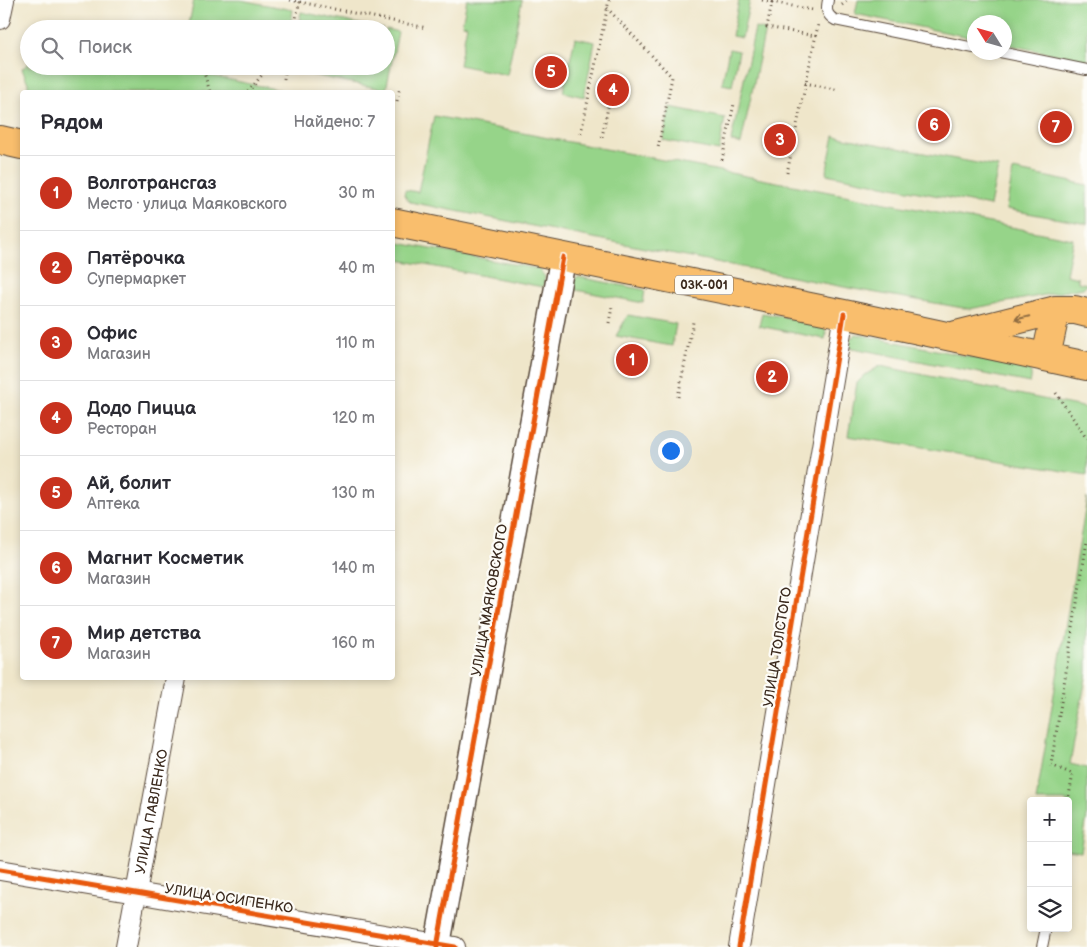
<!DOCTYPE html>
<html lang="ru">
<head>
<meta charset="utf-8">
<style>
	:root { --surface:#fff; --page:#f7f7f7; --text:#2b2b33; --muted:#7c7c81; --line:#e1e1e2; --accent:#c8321e }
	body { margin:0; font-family:"Balsamiq Sans",sans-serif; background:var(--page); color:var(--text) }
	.controls { position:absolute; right:15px; bottom:15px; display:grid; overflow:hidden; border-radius:5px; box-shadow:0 2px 8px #0003 }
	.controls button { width:45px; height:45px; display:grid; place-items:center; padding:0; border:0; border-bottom:1px solid var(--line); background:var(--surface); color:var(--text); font:25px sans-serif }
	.compass { position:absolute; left:967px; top:15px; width:45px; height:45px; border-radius:50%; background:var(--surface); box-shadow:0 2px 8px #0003; rotate:307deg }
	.you { position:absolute; left:670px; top:450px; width:18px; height:18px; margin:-12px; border:4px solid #fff; border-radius:50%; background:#1a73e8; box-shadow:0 0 0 8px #1a73e833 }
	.badge { display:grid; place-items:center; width:32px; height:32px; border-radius:50%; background:var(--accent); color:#fff; font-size:16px; font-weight:700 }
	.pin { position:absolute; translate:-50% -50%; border:2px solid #fff; box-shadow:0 1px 5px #0006 }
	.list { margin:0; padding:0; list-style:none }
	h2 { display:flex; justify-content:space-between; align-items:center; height:65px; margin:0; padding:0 20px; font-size:21px }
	h2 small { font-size:16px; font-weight:400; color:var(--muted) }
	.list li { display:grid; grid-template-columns:32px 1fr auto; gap:15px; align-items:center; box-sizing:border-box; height:75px; padding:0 20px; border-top:1px solid var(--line) }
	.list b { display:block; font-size:19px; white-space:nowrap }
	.list p { margin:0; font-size:16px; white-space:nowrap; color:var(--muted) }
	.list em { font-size:16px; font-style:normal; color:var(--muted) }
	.icon { flex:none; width:28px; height:28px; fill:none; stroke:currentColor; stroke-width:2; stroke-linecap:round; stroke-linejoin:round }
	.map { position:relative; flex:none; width:1087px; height:947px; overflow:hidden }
	.search { position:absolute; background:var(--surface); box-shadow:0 2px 8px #0003; left:20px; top:20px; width:375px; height:55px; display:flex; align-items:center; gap:12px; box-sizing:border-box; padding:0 18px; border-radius:28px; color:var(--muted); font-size:19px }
	.panel { position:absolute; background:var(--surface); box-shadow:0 2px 8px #0003; left:20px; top:90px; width:375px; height:590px; border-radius:5px }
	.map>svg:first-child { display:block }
</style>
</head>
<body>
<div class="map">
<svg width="1087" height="947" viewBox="0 0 1087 947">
	<rect width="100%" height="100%" fill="#fdfcf7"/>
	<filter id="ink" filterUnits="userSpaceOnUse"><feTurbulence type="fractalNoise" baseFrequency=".02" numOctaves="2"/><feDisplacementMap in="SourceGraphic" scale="10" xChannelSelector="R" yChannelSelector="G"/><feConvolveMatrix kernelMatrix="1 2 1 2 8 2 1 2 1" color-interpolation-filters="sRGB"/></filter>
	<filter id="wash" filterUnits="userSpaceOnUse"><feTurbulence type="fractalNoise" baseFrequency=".0096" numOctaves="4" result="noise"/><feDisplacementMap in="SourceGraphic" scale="20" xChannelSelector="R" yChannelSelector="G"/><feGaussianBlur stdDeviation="1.12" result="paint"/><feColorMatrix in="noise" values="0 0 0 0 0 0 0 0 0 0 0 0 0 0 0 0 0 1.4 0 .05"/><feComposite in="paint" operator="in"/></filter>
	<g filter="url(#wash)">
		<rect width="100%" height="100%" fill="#efe6ca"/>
		<g fill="#96d489" stroke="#687f54">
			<polygon points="194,0 241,0 293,10 291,21 283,23 277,29 188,29"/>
			<polygon points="467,0 522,0 507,75 459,65 467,25 462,24"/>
			<polygon points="739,0 750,0 742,38 732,36"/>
			<polygon points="858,0 1087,0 1087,61 1005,44 1004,22 974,22 974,38 855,14"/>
			<polygon points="301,12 383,29 305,29 299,23"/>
			<polygon points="755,28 765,30 741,144 731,141"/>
			<polygon points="386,29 398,32 386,90 289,70 290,66 386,66"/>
			<polygon points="575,38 595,42 584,97 563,92"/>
			<polygon points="729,49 739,51 732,86 722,84"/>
			<polygon points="29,63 29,66 162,66 290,92 28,92 28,83 22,69"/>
			<polygon points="670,107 725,118 719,151 663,140"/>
			<polygon points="434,116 1073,239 1066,275 1078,278 1078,282 1087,284 1083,288 969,309 854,289 410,202 404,195 405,190 418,192"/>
			<polygon points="834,136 998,167 990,206 826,174"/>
			<polygon points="1013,170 1087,185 1087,224 1006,209"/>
			<polygon points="393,242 539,269 545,277 543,287 393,259"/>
			<polygon points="578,277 645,290 643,303 571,289 574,279"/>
			<polygon points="762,313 822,324 826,332 825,339 759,326"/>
			<polygon points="628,315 676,324 672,346 616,336"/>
			<path d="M856,334l170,34c6,4 6,8 4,15l-182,-36 1,-7z"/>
			<polygon points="880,366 1087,408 1087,475 848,436 857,383 865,375"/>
			<polygon points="1087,498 1087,672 1070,764 1087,768 1087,817 1081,852 1068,850 1068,801 1036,801"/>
		</g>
	</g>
	<g filter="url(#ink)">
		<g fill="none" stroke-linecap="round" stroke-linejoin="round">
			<g stroke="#564638" stroke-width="12">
				<g id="service">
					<path d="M828,0c-2,9 -2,15 7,20l139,28"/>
					<polyline points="1000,52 1087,70"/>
					<polyline points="1042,947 1046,928"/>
				</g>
			</g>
			<g stroke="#564638" stroke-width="22">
				<g id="minor">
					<polyline points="0,19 4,0"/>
					<polyline points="0,870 455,947"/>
					<path id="s1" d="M126,947l50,-269"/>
					<polyline points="739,947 844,314"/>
				</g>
			</g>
			<g stroke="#564638" stroke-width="28">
				<polyline id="tertiary" points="437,947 563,257"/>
			</g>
			<g stroke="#564638" stroke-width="30">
				<g id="primary">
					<polyline points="0,140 22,145"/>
					<polyline points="392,222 844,314 1087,366"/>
					<polyline points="956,335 1056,310 1075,310 1087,313"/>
					<polyline points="1046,357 1056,310"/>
				</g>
			</g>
			<g stroke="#564638" stroke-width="3" stroke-dasharray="1 4" stroke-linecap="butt">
				<polyline points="290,0 427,28"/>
				<polyline points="762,0 812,10"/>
				<polyline points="772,2 767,27 815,36"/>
				<polyline points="842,5 849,0"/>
				<polyline points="607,8 672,77 658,148"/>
				<polyline points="294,27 300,0"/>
				<polyline points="162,29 163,24"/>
				<polyline points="285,29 291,26 298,29"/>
				<polyline points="202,66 210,92"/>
				<polyline points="284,79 286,66"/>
				<polyline points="805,83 839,90"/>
				<polyline points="248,92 262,75"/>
				<polyline points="397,101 400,87"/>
				<polyline points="581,133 609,0"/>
				<polyline points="602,137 609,102"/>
				<polyline points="722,160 734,104"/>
				<polyline points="787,173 818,25"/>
				<polyline points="609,323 612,307"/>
				<polyline points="1056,393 1087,439"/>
				<polyline points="678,397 693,322"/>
				<polyline points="1068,801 1073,774 1051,765 1087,541"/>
			</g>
			<use href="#service" stroke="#fff" stroke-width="10"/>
			<use href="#minor" stroke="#fff" stroke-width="20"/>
			<use href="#tertiary" stroke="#fff" stroke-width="25"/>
			<use href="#primary" stroke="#f9be6d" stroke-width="28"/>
			<g stroke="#fdfcf7" stroke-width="8">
				<g id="cycleway">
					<polyline points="0,870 455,947"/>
					<polyline points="437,947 563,257"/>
					<polyline points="739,947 844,314"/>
				</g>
			</g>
			<use href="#cycleway" stroke="#e8590c" stroke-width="5"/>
		</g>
		<defs><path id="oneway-shaft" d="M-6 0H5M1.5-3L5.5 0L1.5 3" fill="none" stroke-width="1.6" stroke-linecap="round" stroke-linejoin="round" transform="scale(1.25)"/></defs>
		<use stroke="#906d42" href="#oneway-shaft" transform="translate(1022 318) rotate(166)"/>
	</g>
	<g text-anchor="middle" stroke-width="4.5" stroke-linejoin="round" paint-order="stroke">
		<rect fill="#fdfcf7" stroke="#75695f" stroke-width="1" x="675" y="275.5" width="58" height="19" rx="4"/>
		<g font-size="12" font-weight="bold" fill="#3b2a1e">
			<text x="704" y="289">03К-001</text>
		</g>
		<g font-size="14" fill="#3b2a1e" stroke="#fdfcf7">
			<text transform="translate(489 600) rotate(-80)" y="5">УЛИЦА МАЯКОВСКОГО</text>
			<text transform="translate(777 647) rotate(-81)" y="5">УЛИЦА ТОЛСТОГО</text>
			<text dy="5" stroke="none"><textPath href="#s1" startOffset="138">УЛИЦА ПАВЛЕНКО</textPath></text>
			<text transform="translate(229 898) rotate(9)" y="5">УЛИЦА ОСИПЕНКО</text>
		</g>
	</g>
</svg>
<div class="controls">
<button>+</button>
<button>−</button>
<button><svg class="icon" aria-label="layers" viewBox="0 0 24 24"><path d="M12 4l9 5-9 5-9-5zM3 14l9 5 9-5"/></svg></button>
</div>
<svg class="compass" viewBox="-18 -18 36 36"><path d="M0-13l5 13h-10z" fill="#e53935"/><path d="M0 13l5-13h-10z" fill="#7c7c81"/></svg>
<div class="you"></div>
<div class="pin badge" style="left:632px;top:360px">1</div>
<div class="pin badge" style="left:772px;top:377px">2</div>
<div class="pin badge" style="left:780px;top:140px">3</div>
<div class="pin badge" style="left:613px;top:90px">4</div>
<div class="pin badge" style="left:551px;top:72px">5</div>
<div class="pin badge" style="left:934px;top:125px">6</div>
<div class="pin badge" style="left:1056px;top:127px">7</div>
<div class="search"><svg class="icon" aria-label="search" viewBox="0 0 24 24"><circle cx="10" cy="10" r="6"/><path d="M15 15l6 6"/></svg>Поиск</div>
<section class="panel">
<h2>Рядом<small>Найдено: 7</small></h2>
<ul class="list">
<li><span class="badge">1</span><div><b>Волготрансгаз</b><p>Место · улица Маяковского</p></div><em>30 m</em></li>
<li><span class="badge">2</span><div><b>Пятёрочка</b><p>Супермаркет</p></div><em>40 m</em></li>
<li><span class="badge">3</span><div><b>Офис</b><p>Магазин</p></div><em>110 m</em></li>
<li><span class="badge">4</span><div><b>Додо Пицца</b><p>Ресторан</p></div><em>120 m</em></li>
<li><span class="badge">5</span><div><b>Ай, болит</b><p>Аптека</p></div><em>130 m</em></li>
<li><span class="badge">6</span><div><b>Магнит Косметик</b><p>Магазин</p></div><em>140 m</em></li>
<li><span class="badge">7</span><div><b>Мир детства</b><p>Магазин</p></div><em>160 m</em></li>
</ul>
</section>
</div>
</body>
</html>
